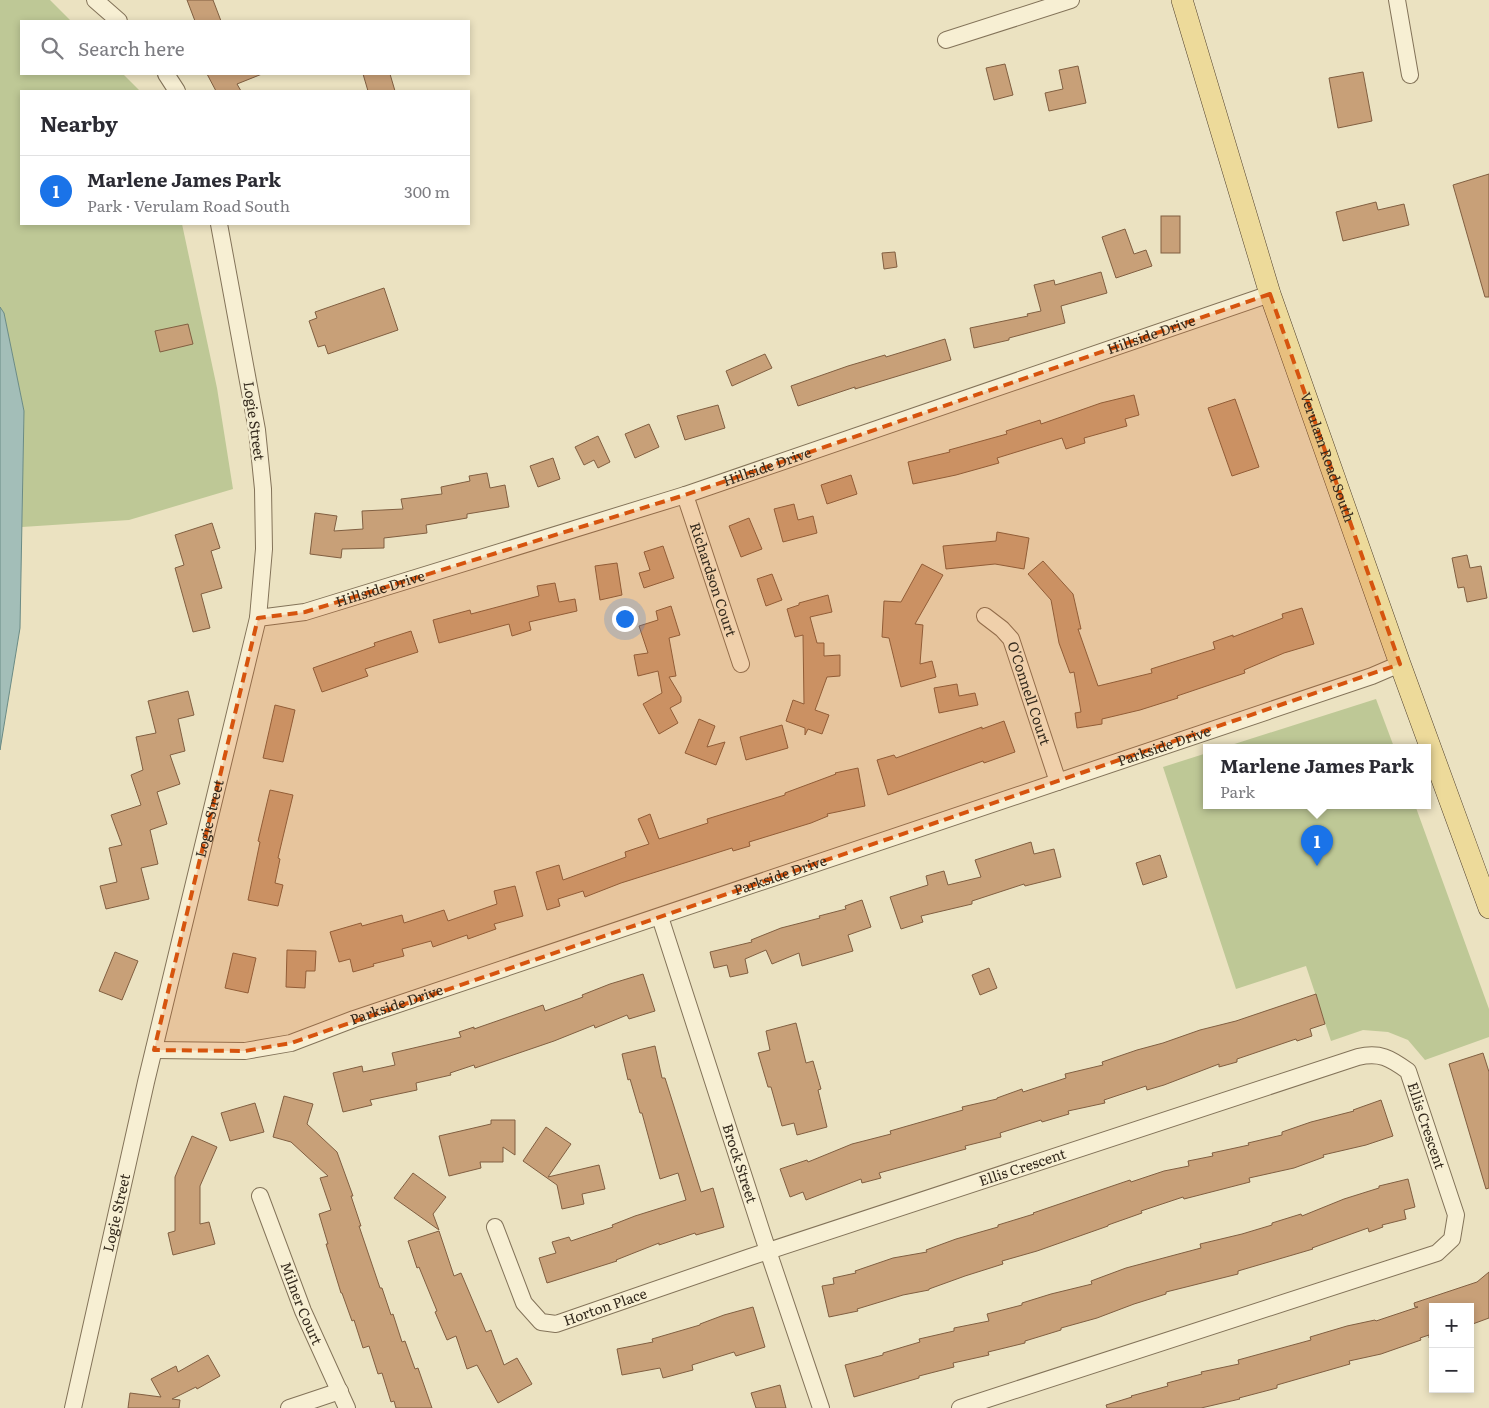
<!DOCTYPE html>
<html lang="en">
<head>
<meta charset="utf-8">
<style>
	:root { --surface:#fff; --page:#f7f7f7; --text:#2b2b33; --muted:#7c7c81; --line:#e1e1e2; --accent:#1a73e8 }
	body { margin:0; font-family:Literata,serif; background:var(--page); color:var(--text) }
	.controls { position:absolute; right:15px; bottom:15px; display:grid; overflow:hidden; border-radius:0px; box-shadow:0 2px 8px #0003 }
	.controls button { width:45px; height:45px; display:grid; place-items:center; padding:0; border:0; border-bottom:1px solid var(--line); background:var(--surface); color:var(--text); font:25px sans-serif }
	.you { position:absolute; left:624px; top:618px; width:18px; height:18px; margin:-12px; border:4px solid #fff; border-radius:50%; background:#1a73e8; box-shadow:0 0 0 8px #1a73e833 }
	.badge { display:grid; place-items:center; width:32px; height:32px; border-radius:50%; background:var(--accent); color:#fff; font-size:16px; font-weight:700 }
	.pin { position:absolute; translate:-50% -41px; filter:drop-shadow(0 1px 2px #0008) }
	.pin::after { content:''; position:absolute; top:26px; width:18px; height:15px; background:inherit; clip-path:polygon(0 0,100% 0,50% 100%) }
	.popup { position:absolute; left:1203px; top:744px; width:228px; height:65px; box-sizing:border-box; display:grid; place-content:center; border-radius:0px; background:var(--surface); filter:drop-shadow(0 1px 4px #0005); font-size:16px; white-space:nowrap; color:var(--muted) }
	.popup b { font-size:19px; color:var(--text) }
	.popup::after { content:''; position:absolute; left:50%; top:100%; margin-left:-10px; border:10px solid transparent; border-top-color:var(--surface) }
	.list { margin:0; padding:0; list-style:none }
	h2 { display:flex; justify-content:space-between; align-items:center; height:65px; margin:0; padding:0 20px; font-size:21px }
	h2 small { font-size:16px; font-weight:400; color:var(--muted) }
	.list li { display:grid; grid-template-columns:32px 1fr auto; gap:15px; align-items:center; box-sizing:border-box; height:70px; padding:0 20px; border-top:1px solid var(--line) }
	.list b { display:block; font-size:19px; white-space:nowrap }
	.list p { margin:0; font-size:16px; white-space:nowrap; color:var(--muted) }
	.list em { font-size:16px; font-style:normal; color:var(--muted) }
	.icon { flex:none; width:28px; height:28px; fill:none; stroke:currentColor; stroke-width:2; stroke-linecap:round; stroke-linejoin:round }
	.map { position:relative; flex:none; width:1489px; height:1408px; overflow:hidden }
	.search { position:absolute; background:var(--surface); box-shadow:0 2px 8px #0003; left:20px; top:20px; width:450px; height:55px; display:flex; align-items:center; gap:12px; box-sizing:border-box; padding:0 18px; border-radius:0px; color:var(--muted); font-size:19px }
	.panel { position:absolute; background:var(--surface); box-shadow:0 2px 8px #0003; left:20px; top:90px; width:450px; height:135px; border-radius:0px }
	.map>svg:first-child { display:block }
</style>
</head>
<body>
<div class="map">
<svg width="1489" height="1408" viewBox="0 0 1489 1408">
	<rect width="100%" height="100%" fill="#ebe2c1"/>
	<g fill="#bec896">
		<polygon points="0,0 50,0 71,21 21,21 21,74 123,74 140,91 21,91 21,224 182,224 217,388 233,489 129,520 22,527 24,411 4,314 0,307"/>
		<polygon points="1376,699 1394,747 1225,747"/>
		<polygon points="1207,753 1207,805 1415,805 1489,1009 1489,1037 1425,1060 1408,1040 1388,1032 1363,1030 1331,1041 1306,966 1236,989 1163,767"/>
	</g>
	<polygon fill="#a3beb8" stroke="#6b8b85" points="0,307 4,313 24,411 20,628 0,750"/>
	<g fill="#c8a078" stroke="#815f41">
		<polygon points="187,0 213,0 221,21 195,21"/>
		<polygon points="1005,64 1013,95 994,100 986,68"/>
		<polygon points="1078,66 1086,103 1049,111 1045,93 1063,89 1059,70"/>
		<polygon points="1363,72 1372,121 1338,128 1329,78"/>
		<polygon points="207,74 262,74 237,84 241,91 216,91"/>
		<polygon points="363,74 390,74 395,91 368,91"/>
		<polygon points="1489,174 1489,297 1485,297 1453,185"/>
		<polygon points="1376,202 1378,210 1404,204 1409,225 1343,241 1336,212"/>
		<rect x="1161" y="216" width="19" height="37"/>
		<polygon points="1125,229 1134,254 1146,250 1152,266 1116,278 1102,237"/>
		<polygon points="895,252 897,267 884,269 882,253"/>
		<polygon points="1101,272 1107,293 1061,306 1065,323 1009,338 1009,340 974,348 970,328 1028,316 1027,314 1041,311 1034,285 1054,280 1055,285"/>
		<polygon points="384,288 398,330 328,354 325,345 318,347 309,321 317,318 315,312"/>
		<polygon points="188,324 193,344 160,352 155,331"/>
		<polygon points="945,339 951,360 855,389 855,387 798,406 791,386 848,366 885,355 886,357"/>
		<polygon points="765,354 772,368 732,386 726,371"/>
		<polygon points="1134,395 1139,415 1125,419 1127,426 1084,438 1085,443 1066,449 1062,438 997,458 999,463 956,475 913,484 908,462 950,452 949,450 1007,434 1006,431 1040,420 1041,424 1101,403"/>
		<polygon points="1235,399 1259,467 1232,476 1208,408"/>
		<polygon points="718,405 725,428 685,440 677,416"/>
		<polygon points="649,424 659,447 635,458 625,434"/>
		<polygon points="598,436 610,462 598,468 594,460 584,465 575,447"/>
		<polygon points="553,458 560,479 538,487 530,466"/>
		<polygon points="487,473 490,488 505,485 509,507 467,514 467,518 426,525 427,533 384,538 384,548 342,549 341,558 310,554 315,513 337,516 334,531 363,529 362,511 403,509 401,499 442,494 441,487 470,481 469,476"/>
		<polygon points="851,475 857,494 827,504 821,485"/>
		<polygon points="794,504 798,520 813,516 817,533 783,542 774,509"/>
		<polygon points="749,518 762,549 741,557 729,526"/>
		<polygon points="212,523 220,548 211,551 222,588 201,594 210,628 193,632 175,568 184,565 175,535"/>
		<polygon points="997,532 1029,538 1024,569 995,564 946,569 943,546 996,541"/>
		<polygon points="663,546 674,578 644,588 639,573 650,570 644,552"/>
		<polygon points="1467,555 1470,568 1481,566 1487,598 1467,602 1464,587 1458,588 1452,558"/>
		<polygon points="1043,561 1073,594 1081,629 1078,629 1098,686 1152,673 1151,669 1215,649 1213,642 1233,635 1233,637 1283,618 1282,614 1302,608 1314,644 1284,653 1244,670 1245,673 1177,696 1178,698 1140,710 1102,719 1102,724 1077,728 1075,713 1081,712 1074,672 1070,673 1059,643 1051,600 1028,574"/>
		<polygon points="617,563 622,595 600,600 595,566"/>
		<polygon points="922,564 943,575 915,624 923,625 920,664 932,661 936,677 901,687 889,638 882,637 884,601 901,602"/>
		<polygon points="772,574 782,600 766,606 757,579"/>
		<polygon points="555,583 559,602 575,599 577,611 529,622 531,630 512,636 509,624 439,643 433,620 470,610 471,614 539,596 537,586"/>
		<polygon points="828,595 832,612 810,617 817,643 824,643 824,656 840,655 840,676 827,677 815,710 829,715 822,734 808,729 805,735 805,728 786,721 793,700 804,704 803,635 795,637 787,609 799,605 799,603"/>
		<polygon points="671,606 680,635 669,638 676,676 669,677 681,697 681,702 670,708 678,723 659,734 643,704 662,693 658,671 638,676 634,655 648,653 639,626 658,620 656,611"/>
		<polygon points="411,631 418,652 365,669 368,676 322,692 313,668 375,646 374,643"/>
		<polygon points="957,684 959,696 975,693 978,705 939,713 934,688"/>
		<polygon points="188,691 194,715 178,719 185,751 170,755 180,784 157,792 167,824 150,830 158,864 141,868 149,899 106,909 100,886 117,882 109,848 122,845 111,815 141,805 131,775 143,770 136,737 156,733 148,701"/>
		<polygon points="275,705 295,710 283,762 263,758"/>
		<polygon points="699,719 715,726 707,747 725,742 716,765 685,753"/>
		<polygon points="1004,721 1015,752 984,763 983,761 888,795 877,760 894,755 896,758 982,727 982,729"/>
		<polygon points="782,725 788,748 746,760 740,737"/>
		<polygon points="858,768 865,806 827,814 828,816 811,823 749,842 750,846 733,851 732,848 621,883 585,897 583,891 558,899 560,906 547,910 536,872 559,865 563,880 626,857 625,852 649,844 638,819 650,814 659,839 708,823 707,819 785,795 785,793 836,774 835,773"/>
		<polygon points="270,790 293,795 278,858 280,859 275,883 283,885 278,906 248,900 260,842 258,841"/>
		<polygon points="1031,842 1034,854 1054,849 1061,877 1025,886 1024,884 972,901 972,904 921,916 923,922 901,929 890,897 928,885 926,876 944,871 948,885 981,877 975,860"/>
		<polygon points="1160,855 1167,877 1143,885 1136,863"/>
		<polygon points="515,886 523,916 494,924 496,929 468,939 467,935 433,947 431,941 402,949 404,956 373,964 374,966 353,972 350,959 339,962 330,932 361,923 362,926 402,915 404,923 444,910 448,921 497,904 494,891"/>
		<polygon points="862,900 871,927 848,935 853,951 802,966 799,953 772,964 766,950 745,959 748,973 730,977 727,965 714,968 710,952 752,942 751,940 781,928 820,918 819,916 846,909 845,906"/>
		<polygon points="287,950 316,951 315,971 306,971 305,988 286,987"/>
		<polygon points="115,952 138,961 122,1000 99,991"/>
		<polygon points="233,953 256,958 248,993 225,988"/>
		<polygon points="989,968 997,988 980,995 972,975"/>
		<polygon points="643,974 655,1011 629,1019 627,1015 595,1028 594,1025 554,1041 475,1068 474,1065 450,1073 451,1075 416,1083 417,1090 370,1100 372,1105 343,1112 333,1073 362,1066 363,1072 395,1065 392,1053 461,1037 459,1032 474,1027 474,1029 543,1005 545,1011 583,997 582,995 610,984"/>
		<polygon points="1316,994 1325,1024 1310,1029 1312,1036 1297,1041 1296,1039 1237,1059 1237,1062 1219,1067 1219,1064 1164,1085 1147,1090 1146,1086 1104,1100 1105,1103 1068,1111 1069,1114 1042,1122 1041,1120 1000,1133 1001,1137 965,1146 966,1149 879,1173 881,1178 862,1183 861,1179 806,1200 803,1192 790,1197 780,1169 807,1160 808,1162 852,1144 891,1134 890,1131 963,1110 962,1107 997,1099 997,1098 1022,1089 1023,1092 1066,1078 1065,1074 1103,1065 1102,1062 1137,1050 1163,1043 1200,1030 1236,1021"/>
		<polygon points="796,1023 806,1063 813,1061 821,1089 818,1090 827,1127 797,1135 794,1123 782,1126 771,1087 768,1087 758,1053 770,1050 766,1031"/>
		<polygon points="655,1046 662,1078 665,1078 701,1192 713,1188 724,1227 696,1235 695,1233 659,1245 659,1243 616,1260 617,1261 547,1283 539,1258 556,1253 552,1242 569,1237 571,1241 613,1227 612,1225 635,1216 686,1200 678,1173 660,1179 642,1113 640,1113 630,1079 628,1080 622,1054"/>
		<polygon points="1483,1053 1489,1072 1489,1188 1486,1189 1449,1064"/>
		<polygon points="284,1096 313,1104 307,1124 337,1152 353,1196 351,1196 361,1226 359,1226 380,1288 382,1288 391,1315 393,1314 402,1342 405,1341 415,1369 418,1368 432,1408 396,1408 394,1401 391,1402 382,1373 378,1374 369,1346 363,1348 354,1320 352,1321 342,1293 341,1293 326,1244 328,1244 319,1214 331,1210 320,1178 328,1176 291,1142 273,1137"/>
		<polygon points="1381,1100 1393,1136 1366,1145 1323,1155 1324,1157 1294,1168 1249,1178 1250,1182 1184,1199 1183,1197 1141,1211 1142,1213 1108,1225 1108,1226 1037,1251 1002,1261 1003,1264 965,1276 929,1289 929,1290 903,1295 857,1309 858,1311 829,1317 822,1286 834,1284 833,1278 856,1273 855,1271 893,1258 927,1252 926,1250 956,1239 998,1227 998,1225 1034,1214 1033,1213 1130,1180 1131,1182 1164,1171 1189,1166 1188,1161 1213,1156 1212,1153 1249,1145 1248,1143 1282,1135 1282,1132 1311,1122 1354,1111 1353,1110"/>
		<polygon points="255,1103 264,1132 230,1141 221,1113"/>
		<polygon points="491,1120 515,1120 515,1155 503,1147 503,1162 480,1162 481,1168 449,1176 439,1136 491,1124"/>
		<polygon points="546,1127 571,1144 548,1177 599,1165 605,1189 582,1194 584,1204 562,1209 557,1185 523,1161"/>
		<polygon points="192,1136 217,1147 200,1186 200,1224 209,1222 215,1244 173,1255 168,1233 175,1231 175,1177"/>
		<polygon points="413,1173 446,1197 433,1214 439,1230 394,1198"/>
		<polygon points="1408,1179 1415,1207 1404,1210 1406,1219 1382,1225 1383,1227 1369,1232 1368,1228 1312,1248 1313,1249 1238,1271 1238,1274 1166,1292 1166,1294 1134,1304 1097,1318 1061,1328 1061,1330 1025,1341 1025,1343 988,1352 989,1355 953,1363 954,1367 919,1376 919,1378 854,1397 845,1365 883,1355 883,1353 920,1342 919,1339 954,1331 954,1328 989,1321 987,1314 1022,1305 1022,1303 1051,1294 1092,1284 1091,1281 1126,1268 1201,1248 1200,1244 1242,1234 1272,1225 1272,1223 1301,1214 1302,1216 1344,1199 1379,1188 1379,1186"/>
		<polygon points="439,1231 454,1276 461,1273 486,1332 491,1330 504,1365 517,1358 532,1384 498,1403 477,1365 467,1369 456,1336 447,1340 435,1312 437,1311 419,1267 417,1268 408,1241"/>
		<polygon points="1489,1272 1489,1318 1470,1325 1470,1307 1433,1307 1433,1338 1429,1338 1429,1335 1420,1338 1421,1340 1381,1354 1349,1361 1350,1364 1277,1385 1277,1388 1239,1398 1240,1399 1201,1408 1107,1408 1106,1405 1132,1397 1131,1396 1168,1386 1167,1383 1202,1374 1201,1372 1239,1364 1238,1360 1311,1340 1310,1337 1347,1326 1375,1320 1376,1321 1418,1307 1415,1307 1414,1303 1477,1282"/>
		<polygon points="753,1307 765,1347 736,1356 734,1352 692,1365 693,1370 663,1378 660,1368 622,1375 617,1349 653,1342 652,1339 700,1325 700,1324 724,1315"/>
		<polygon points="208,1355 220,1376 197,1389 196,1387 172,1399 180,1400 179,1408 128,1408 130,1393 161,1397 151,1379 176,1366 178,1372"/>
		<polygon points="780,1385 786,1408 756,1408 751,1393"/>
	</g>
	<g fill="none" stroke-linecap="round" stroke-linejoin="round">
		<g stroke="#837359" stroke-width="18">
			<g id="minor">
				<polyline points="95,0 119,21"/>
				<polyline points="1397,0 1410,75"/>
				<polyline points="946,40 1071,0"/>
				<polyline points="166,74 177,91"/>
				<path id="s1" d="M685,495l56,169"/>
				<path id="s2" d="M985,616l17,13 9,10 47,143"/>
				<path id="s3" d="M258,618l47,-6 380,-117 585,-201"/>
				<path id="s4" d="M660,917l103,319 58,172"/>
				<path id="s5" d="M154,1050l91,1 46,-8 63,-24 1018,-343 28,-12"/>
				<path id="s6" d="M260,1196l43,115 44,97"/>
				<path id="s7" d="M495,1227l29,76 17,19 15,2 194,-67 608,-200c22,-5 32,1 50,14l48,144 -4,24 -15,14 -477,155"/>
				<path id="s8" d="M73,1408l73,-326 112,-464 6,-69 -1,-60 -6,-59 -38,-206"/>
				<polyline points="289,1408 340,1391"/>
			</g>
		</g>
		<g stroke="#51412e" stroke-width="22">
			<g id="major">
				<path id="s9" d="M1182,0l88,294 130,370 89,244"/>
			</g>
		</g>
		<use href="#minor" stroke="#f7efd3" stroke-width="16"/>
		<use href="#major" stroke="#edda9a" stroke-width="21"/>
	</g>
	<path fill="#d6540e" fill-opacity="0.2" stroke="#d6540e" stroke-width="4" stroke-dasharray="10 6" stroke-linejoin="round" d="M1270,294l130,370 -1109,379 -46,8 -91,-1 104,-432 47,-6 380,-117z"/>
	<g text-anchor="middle" stroke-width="5" stroke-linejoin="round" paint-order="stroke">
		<g font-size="14" fill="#342a1d" stroke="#f3ecd0">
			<text dy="5" stroke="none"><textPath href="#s3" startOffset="938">Hillside Drive</textPath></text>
			<text transform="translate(254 421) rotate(82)" y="5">Logie Street</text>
			<text dy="5" stroke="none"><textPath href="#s9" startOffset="480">Verulam Road South</textPath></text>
			<text dy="5" stroke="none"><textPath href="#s3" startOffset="532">Hillside Drive</textPath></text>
			<text dy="5" stroke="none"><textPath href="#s1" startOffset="89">Richardson Court</textPath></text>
			<text dy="5" stroke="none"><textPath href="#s3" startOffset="126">Hillside Drive</textPath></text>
			<text dy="5" stroke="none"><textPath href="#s2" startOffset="92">O'Connell Court</textPath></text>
			<text dy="5" stroke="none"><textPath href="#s5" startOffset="1060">Parkside Drive</textPath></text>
			<text dy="5" stroke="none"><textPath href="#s8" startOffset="605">Logie Street</textPath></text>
			<text dy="5" stroke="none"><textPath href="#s5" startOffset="655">Parkside Drive</textPath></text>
			<text dy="5" stroke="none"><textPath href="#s5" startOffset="250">Parkside Drive</textPath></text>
			<text dy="5" stroke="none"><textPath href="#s7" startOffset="1079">Ellis Crescent</textPath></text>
			<text dy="5" stroke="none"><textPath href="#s4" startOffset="259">Brock Street</textPath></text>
			<text dy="5" stroke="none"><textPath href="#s7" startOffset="614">Ellis Crescent</textPath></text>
			<text dy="5" stroke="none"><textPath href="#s8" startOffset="200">Logie Street</textPath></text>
			<text dy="5" stroke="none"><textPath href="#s6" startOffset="115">Milner Court</textPath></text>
			<text dy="5" stroke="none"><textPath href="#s7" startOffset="174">Horton Place</textPath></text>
		</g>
	</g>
</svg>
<div class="controls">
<button>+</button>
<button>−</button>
</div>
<div class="you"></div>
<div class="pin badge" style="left:1317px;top:866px">1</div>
<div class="popup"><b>Marlene James Park</b>Park</div>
<div class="search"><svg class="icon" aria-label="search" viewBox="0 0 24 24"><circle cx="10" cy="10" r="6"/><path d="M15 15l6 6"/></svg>Search here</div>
<section class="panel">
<h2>Nearby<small></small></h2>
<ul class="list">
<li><span class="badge">1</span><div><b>Marlene James Park</b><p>Park · Verulam Road South</p></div><em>300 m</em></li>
</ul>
</section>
</div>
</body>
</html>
